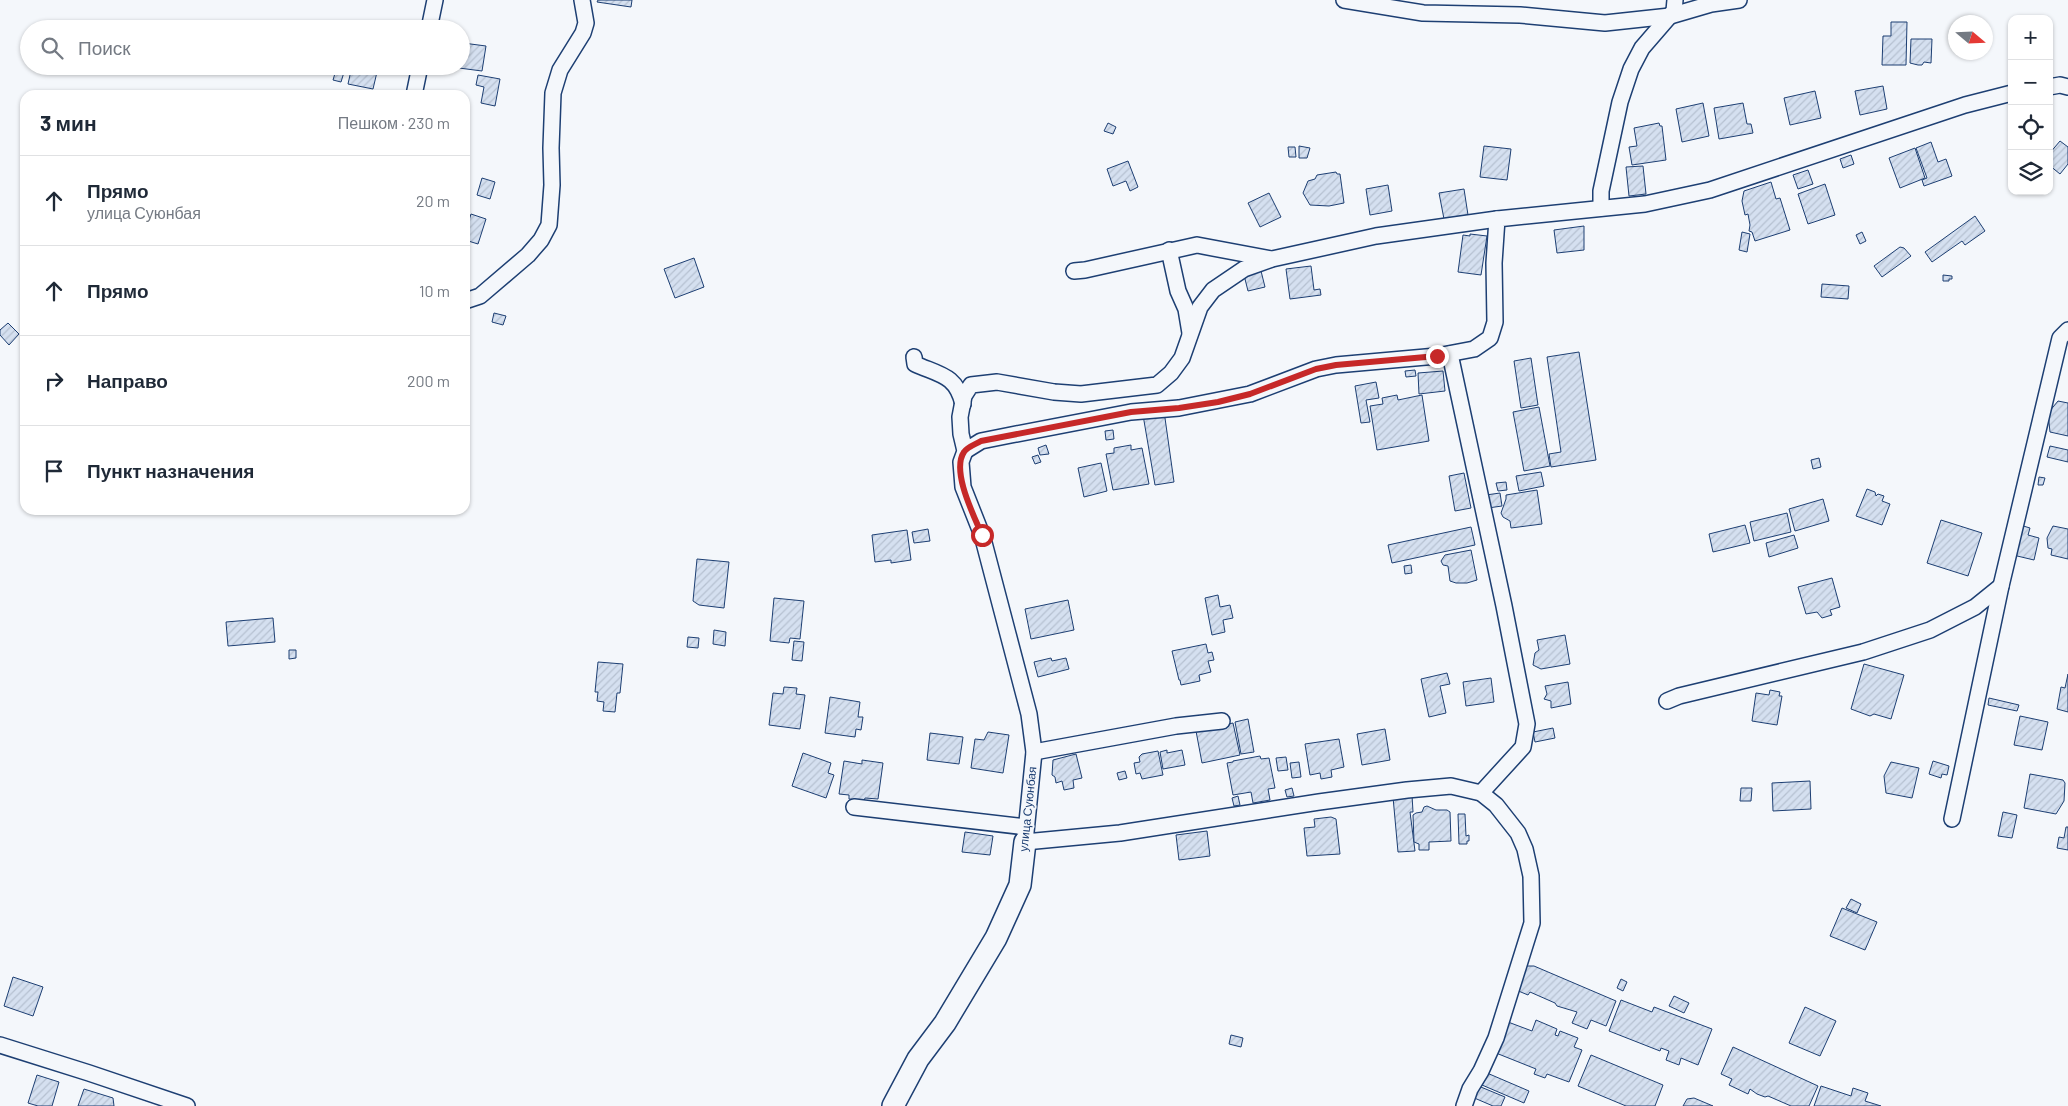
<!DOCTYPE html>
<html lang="ru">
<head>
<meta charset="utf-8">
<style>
	:root { --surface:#fff; --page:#f6f6f7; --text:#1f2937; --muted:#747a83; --line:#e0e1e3 }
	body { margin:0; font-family:Barlow,sans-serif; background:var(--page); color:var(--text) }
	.controls { position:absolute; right:15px; top:15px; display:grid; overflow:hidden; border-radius:10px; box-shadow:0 1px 4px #0004 }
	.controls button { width:45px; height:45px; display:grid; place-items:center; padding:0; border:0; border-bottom:1px solid var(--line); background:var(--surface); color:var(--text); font:25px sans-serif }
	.compass { position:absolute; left:1948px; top:15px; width:45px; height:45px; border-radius:50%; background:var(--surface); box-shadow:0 1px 4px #0004; rotate:109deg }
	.stop { position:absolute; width:15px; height:15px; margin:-11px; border:4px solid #c62828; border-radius:50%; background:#fff }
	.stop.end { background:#c62828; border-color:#fff; box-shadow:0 1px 5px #0008 }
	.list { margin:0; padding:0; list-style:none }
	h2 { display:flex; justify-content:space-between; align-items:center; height:65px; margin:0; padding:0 20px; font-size:21px }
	h2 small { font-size:16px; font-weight:400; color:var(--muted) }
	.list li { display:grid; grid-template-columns:32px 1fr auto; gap:15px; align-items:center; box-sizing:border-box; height:90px; padding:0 20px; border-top:1px solid var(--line) }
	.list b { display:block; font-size:19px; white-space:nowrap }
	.list p { margin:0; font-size:16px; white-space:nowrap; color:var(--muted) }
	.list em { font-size:16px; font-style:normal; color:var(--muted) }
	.icon { flex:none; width:28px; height:28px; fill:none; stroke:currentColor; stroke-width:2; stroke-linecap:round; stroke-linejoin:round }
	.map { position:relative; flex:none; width:2068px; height:1106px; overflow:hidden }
	.search { position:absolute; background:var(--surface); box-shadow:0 1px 4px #0004; left:20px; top:20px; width:450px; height:55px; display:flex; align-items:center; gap:12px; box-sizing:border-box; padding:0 18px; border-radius:28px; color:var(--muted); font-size:19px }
	.panel { position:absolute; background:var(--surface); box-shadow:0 1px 4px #0004; left:20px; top:90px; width:450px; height:425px; border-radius:15px }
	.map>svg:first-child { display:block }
</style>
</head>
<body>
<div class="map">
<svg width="2068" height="1106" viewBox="0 0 2068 1106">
	<defs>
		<pattern id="building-hatch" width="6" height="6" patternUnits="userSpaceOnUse" patternTransform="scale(1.25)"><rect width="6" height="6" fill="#d5e0f0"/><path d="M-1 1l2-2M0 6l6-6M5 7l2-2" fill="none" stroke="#b6c1d1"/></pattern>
	</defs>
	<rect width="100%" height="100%" fill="#f4f7fb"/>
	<g fill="url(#building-hatch)" stroke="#1d3f73">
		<polygon points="598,0 632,0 631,7 597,2"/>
		<polygon points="1891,22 1907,22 1906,65 1882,65 1883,36 1891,36"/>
		<polygon points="1911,39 1932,39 1931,63 1924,62 1922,65 1918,65 1910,63"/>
		<polygon points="463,43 486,46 482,71 459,68 461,66"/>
		<polygon points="352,66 377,72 373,89 348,84"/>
		<polygon points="340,67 345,69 341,82 333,80 336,70 338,71"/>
		<polygon points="478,75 500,79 495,106 481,103 484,87 476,85"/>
		<polygon points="1883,86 1887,109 1860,115 1855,91"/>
		<polygon points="1815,91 1821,118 1790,125 1784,98"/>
		<polygon points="1703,103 1709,136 1682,142 1676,109"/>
		<polygon points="1743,103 1747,124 1751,124 1753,133 1719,139 1714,108"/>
		<polygon points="1108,123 1116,127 1113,134 1104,131"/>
		<polygon points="1659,123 1660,126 1662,126 1666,160 1632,165 1629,147 1637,146 1634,128"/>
		<polygon points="2060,141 2068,147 2068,164 2060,174 2049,165 2049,154"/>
		<polygon points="1931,142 1938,162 1946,159 1952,176 1924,186 1922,180 1927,178 1916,148"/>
		<polygon points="1299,146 1310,148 1307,158 1299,158"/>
		<polygon points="1484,146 1511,149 1507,180 1480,177"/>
		<polygon points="1288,147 1295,147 1296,157 1289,157"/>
		<polygon points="1915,148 1925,178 1900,188 1889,158"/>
		<polygon points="1851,155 1854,164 1843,168 1840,159"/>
		<polygon points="1128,161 1138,187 1130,191 1126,181 1113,186 1107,169"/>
		<polygon points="1643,166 1646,194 1629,196 1626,167"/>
		<polygon points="1808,170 1813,184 1798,189 1793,175"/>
		<polygon points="1336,172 1337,174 1340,174 1344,203 1329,206 1310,205 1303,193 1308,181 1315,179 1317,175"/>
		<polygon points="482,178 495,182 490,199 477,195"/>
		<polygon points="1771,182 1776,199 1780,198 1790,230 1755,241 1752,232 1749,231 1750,225 1748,214 1745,215 1742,201 1744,191"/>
		<polygon points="1825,184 1835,215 1808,224 1798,194"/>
		<polygon points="1388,185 1392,211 1370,215 1366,189"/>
		<polygon points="1464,189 1468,215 1444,219 1439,193"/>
		<polygon points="1269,193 1281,217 1260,227 1248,203"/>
		<polygon points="471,214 486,219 478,244 465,240 465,233"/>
		<polygon points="1975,216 1985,231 1965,245 1962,241 1932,262 1925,252"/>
		<polygon points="1584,226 1584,250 1557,253 1554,230"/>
		<polygon points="1742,232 1750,234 1747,252 1739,250"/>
		<polygon points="1862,232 1866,241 1860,244 1856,235"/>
		<polygon points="1470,234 1487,236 1481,275 1458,272 1463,235 1470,236"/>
		<polygon points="1900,247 1904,248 1911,256 1882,277 1874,266"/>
		<polygon points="694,258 704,287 675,298 664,269"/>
		<polygon points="1311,266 1314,290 1320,289 1321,295 1290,299 1286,269"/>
		<polygon points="1261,271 1265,287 1248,291 1244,275"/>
		<polygon points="1943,275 1952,276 1952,279 1949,279 1949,281 1943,281"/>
		<polygon points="1822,284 1849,286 1848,299 1821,297"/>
		<polygon points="494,313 506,316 503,325 492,322"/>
		<polygon points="8,323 19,334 9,345 0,335 0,330"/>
		<polygon points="1579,352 1596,460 1551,467 1549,454 1561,452 1547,357"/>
		<polygon points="1531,358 1538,405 1521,408 1514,361"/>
		<polygon points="1415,370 1416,376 1406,377 1405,371"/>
		<polygon points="1443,371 1445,391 1419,394 1418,373"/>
		<polygon points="1376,382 1379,398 1366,400 1370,422 1361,423 1355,386"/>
		<polygon points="1397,395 1398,400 1422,395 1429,441 1377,450 1370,406 1383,404 1382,398"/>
		<polygon points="2058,401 2068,403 2068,436 2050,432 2048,413"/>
		<polygon points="1539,407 1550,466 1524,471 1513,412"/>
		<polygon points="1164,411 1174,482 1155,485 1143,415"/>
		<polygon points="1113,430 1114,439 1106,440 1105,431"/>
		<polygon points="1046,445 1049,454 1040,455 1038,448"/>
		<polygon points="1131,445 1131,450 1142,448 1149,484 1113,490 1106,454 1114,453 1114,448"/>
		<polygon points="2050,446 2068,450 2068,462 2047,457"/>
		<polygon points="1038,455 1041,462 1035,464 1032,457"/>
		<polygon points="1819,458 1821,467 1813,469 1811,460"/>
		<polygon points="1101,463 1107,491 1084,497 1078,468"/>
		<polygon points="1541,472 1544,486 1519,491 1516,476"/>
		<polygon points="1464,473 1471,508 1455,511 1449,476"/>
		<polygon points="2039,477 2045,478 2043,485 2038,485"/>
		<polygon points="1506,482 1507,490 1498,491 1496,483"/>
		<polygon points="1867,489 1875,492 1876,496 1878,494 1884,496 1882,501 1890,504 1882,525 1856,516"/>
		<polygon points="1537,490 1542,524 1511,528 1510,521 1503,517 1501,513 1506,499 1506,495"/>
		<polygon points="1500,493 1502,506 1488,508 1486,495"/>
		<polygon points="1823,499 1829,521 1795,531 1789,509"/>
		<polygon points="1787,513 1791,532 1754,541 1750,522"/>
		<polygon points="1941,520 1982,533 1968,576 1927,563"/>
		<polygon points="1745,525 1750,543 1713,552 1709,534"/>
		<polygon points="2020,525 2030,528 2028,535 2039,538 2034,560 2013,555"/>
		<polygon points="2053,526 2068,529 2068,559 2051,555 2052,549 2048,548 2047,538"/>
		<polygon points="1471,527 1475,545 1392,563 1388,545"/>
		<polygon points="928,529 930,541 914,543 912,532"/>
		<polygon points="907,530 911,560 891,563 891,560 875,562 872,535"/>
		<polygon points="1794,535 1798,548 1769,557 1766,543"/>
		<polygon points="1471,550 1477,580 1467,583 1456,583 1450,581 1448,566 1443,565 1441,561 1445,555"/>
		<polygon points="697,559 729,562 724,608 699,605 693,601"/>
		<polygon points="1411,565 1412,573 1405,574 1404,566"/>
		<polygon points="1832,578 1840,607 1830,610 1832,615 1822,618 1817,612 1806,614 1798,587"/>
		<polygon points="1218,595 1220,607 1230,605 1233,618 1223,620 1225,632 1212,635 1205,598"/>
		<polygon points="774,598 804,601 800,639 790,638 789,643 770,641"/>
		<polygon points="1068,600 1074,630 1031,639 1025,609"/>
		<polygon points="273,618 275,642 228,646 226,622"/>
		<polygon points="714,630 726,632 725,646 713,644"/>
		<polygon points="1565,635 1570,664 1541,669 1533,665 1535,653 1539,650 1537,640"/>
		<polygon points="688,637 699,638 698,648 687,647"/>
		<polygon points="794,641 804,642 802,661 792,660"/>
		<polygon points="1206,644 1208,653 1212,652 1214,660 1208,661 1211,672 1199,675 1200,681 1181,685 1180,680 1179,680 1172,651"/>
		<polygon points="289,650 296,650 296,658 289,659"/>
		<polygon points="1051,658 1052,661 1066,658 1069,669 1038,677 1034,662"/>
		<polygon points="598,662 623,664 620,693 617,693 615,712 603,711 604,702 597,701 598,692 595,692"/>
		<polygon points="1864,664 1904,675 1891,719 1874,714 1870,716 1851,709"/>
		<polygon points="1447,673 1450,684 1440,686 1446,713 1429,717 1421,679"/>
		<polygon points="2068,674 2068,712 2057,709 2061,687 2065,688"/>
		<polygon points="1491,678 1494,702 1466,706 1463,682"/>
		<polygon points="1568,682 1571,704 1551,708 1551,701 1544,699 1547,694 1545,686"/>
		<polygon points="784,687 797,688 796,694 805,695 800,729 769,725 773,693 783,694"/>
		<polygon points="1770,690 1780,692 1779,696 1782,696 1777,725 1752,721 1756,693 1769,695"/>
		<polygon points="830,697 860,702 858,717 863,717 861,730 856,729 855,737 825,733"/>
		<polygon points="1989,698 2019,705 2017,711 1988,705"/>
		<polygon points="2020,716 2048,722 2042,750 2014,745"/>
		<polygon points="1248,719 1254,752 1241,754 1235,722"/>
		<polygon points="1233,723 1240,755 1202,763 1196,731"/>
		<polygon points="1553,728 1555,738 1535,742 1533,732"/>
		<polygon points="1385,729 1390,760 1362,765 1357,734"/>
		<polygon points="988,732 1009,735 1003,773 971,768 975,739 984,740"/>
		<polygon points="930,733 963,737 959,764 927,760"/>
		<polygon points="1339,739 1344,767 1331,770 1332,777 1321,779 1320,773 1310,775 1305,744"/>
		<polygon points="1167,750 1167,753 1182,750 1185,765 1163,769 1160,752"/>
		<polygon points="1158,751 1163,775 1142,779 1140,773 1136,774 1134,763 1140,762 1139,757 1142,754"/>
		<polygon points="803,753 831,763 828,773 834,775 826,798 792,786"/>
		<polygon points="1076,754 1082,778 1073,780 1074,788 1064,790 1062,781 1056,783 1055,777 1052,775 1053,760"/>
		<polygon points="1260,756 1261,759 1269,758 1275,788 1268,789 1270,800 1253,803 1251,792 1233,795 1227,763 1233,762 1233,761"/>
		<polygon points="1286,757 1288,770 1278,771 1276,758"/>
		<polygon points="862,760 883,763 878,799 865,798 864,801 849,799 849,795 839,794 844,761 862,764"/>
		<polygon points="1933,761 1949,766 1947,775 1942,774 1941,778 1929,774"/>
		<polygon points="1299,762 1301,777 1292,778 1290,763"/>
		<polygon points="1891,762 1919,768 1912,798 1886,793 1884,776"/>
		<polygon points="1125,771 1127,778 1119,780 1117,773"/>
		<polygon points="2030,774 2063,780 2065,783 2064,801 2056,814 2024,808"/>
		<polygon points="1810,781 1811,809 1773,811 1772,783"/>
		<polygon points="1292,788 1294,796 1287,797 1285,790"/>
		<polygon points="1741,788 1752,788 1751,801 1740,801"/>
		<polygon points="1412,795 1413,812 1410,812 1415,851 1398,852 1393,797"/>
		<polygon points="1238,796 1240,805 1234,806 1232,798"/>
		<polygon points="1427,806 1436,810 1447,810 1450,812 1451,841 1429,842 1429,850 1419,850 1419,844 1414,842 1413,815 1416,813 1422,812 1424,807"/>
		<polygon points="2003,812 2017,815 2012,838 1998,836"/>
		<polygon points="1458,814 1465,814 1466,836 1469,835 1469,841 1467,841 1467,844 1459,844"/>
		<polygon points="1331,817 1336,819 1340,854 1307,856 1304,828 1315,827 1314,819"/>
		<polygon points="2066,827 2068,827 2068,850 2057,848 2059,837 2064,838"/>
		<polygon points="1207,831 1210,856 1179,860 1176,835"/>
		<polygon points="965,832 993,836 990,855 962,852"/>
		<polygon points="1851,899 1861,904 1857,913 1846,908"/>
		<polygon points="1842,908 1877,922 1865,950 1830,936"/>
		<polygon points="1526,966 1534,966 1616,1001 1606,1026 1591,1020 1587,1029 1572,1023 1577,1012 1557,1006 1555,1003 1530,992 1528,995 1516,990"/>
		<polygon points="13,977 43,987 33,1016 4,1006"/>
		<polygon points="1621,979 1627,982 1623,991 1617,988"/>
		<polygon points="1674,996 1689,1003 1684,1013 1669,1006"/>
		<polygon points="1621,1000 1652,1012 1654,1007 1712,1029 1698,1065 1681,1058 1679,1065 1666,1060 1669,1051 1661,1048 1660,1051 1609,1031"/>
		<polygon points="1805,1007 1836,1021 1820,1056 1789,1043"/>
		<polygon points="1536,1020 1557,1029 1555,1035 1558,1036 1560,1031 1578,1038 1574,1047 1582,1050 1569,1082 1547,1074 1545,1078 1534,1074 1536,1069 1496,1053 1508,1022 1532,1031"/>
		<polygon points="1231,1035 1243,1038 1241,1047 1229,1044"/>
		<polygon points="1733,1047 1818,1086 1809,1106 1791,1106 1768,1096 1765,1097 1757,1094 1750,1089 1748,1094 1729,1085 1732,1079 1721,1074"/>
		<polygon points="1591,1055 1663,1085 1655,1106 1626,1106 1578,1086"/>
		<polygon points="1487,1073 1529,1091 1524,1103 1482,1085"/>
		<polygon points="37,1075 59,1082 52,1106 38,1106 28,1103"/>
		<polygon points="1476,1085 1505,1097 1501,1106 1493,1106 1472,1097"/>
		<polygon points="1821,1086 1851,1096 1853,1088 1868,1093 1865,1101 1881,1106 1814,1106"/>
		<polygon points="84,1089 113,1098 114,1106 78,1106"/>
		<polygon points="1694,1098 1713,1106 1683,1106 1687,1099"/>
	</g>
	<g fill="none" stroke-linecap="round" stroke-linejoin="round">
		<g stroke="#1d3f73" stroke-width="18">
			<g id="street">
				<polyline points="1344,0 1423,13 1520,15 1605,23 1670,16 1711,4 1739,0"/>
				<polyline points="429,29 435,0"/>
				<polyline points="2049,87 2060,85 2068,87"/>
				<polyline points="414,95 420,66"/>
				<polyline points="1601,208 1601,191 1620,102 1631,69 1642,48 1674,11 1675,0"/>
				<polyline points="1169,250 1178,291 1186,309 1190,333"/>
				<polyline points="1074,271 1085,270 1197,245 1271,259"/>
				<polyline points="465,301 480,296 528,255 541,240 549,225 552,185 551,148 553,93 560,70 583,33 586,23 582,0"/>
				<polyline points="1450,354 1504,606 1527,724 1523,747 1481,793"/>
				<path d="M914,357l1,7c25,11 41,11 48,40"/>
				<polyline points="965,451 981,441 1011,435 1131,412 1179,408 1250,394 1316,369 1336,365 1437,356 1474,349 1490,338 1495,322 1494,263 1497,219 1645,204 1710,190 1965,105 2012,93"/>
				<polyline points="1667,701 1679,696 1863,652 1930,630 1975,607 2001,586"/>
				<polyline points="1034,752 1176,726 1222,721"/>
				<polyline points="854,807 1026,827"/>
				<polyline points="1952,819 2001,586 2060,338 2068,330"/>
				<polyline points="0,1045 89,1073 187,1106"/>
				<polyline points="1464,1106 1470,1089 1481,1071 1496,1038 1532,923 1531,876 1525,849 1518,833 1496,805 1481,793 1451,786 1407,790 1319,802 1120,833 1025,842 1034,752 1029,714 982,535 963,487 961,462 965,451 961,434 960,417 964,396 971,385 997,382 1054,392 1081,394 1157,385 1171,373 1182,358 1200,307 1213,290 1244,269 1272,259 1376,236 1497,219"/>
			</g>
		</g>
		<g stroke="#1d3f73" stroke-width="24">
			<polyline id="secondary" points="893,1106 918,1059 945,1023 996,938 1020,885 1025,842"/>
		</g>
		<use href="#street" stroke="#f4f7fb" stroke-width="15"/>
		<use href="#secondary" stroke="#f4f7fb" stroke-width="21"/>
	</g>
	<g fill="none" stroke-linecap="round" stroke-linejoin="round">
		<path stroke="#c62828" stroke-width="6" d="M982,535c-8,-19 -31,-64 -18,-83 3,-5 12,-8 17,-11l150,-29 48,-4 39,-6 32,-8 66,-25 20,-4 101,-9"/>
	</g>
	<g text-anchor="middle" stroke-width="4" stroke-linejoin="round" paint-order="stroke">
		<g font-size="12" fill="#1d3f73" stroke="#f4f7fb">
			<text transform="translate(1028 809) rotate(-84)" y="4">улица Суюнбая</text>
		</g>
	</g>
</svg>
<div class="controls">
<button>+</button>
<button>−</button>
<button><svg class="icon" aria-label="locate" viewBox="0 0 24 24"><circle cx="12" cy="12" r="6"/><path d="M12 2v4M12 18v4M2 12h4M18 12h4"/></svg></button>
<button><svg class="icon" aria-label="layers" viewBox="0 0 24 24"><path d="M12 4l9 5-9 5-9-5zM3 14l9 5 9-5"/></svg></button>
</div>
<svg class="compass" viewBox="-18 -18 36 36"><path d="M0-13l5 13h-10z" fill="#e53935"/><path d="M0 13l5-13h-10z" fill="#747a83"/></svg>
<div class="stop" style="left:982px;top:535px"></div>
<div class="stop end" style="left:1437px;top:356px"></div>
<div class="search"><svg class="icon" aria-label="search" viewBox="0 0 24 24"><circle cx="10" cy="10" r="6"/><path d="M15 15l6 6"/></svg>Поиск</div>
<section class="panel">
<h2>3 мин<small>Пешком · 230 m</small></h2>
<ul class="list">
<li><svg class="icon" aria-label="ahead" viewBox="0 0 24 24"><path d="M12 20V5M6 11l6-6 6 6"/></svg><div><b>Прямо</b><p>улица Суюнбая</p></div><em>20 m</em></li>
<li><svg class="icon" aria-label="ahead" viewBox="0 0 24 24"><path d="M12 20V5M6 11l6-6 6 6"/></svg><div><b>Прямо</b></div><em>10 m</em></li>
<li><svg class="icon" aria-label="right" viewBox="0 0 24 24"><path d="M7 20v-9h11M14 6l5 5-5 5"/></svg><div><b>Направо</b></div><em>200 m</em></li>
<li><svg class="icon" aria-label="arrive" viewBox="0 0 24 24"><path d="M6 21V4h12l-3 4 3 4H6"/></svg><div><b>Пункт назначения</b></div></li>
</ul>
</section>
</div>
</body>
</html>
